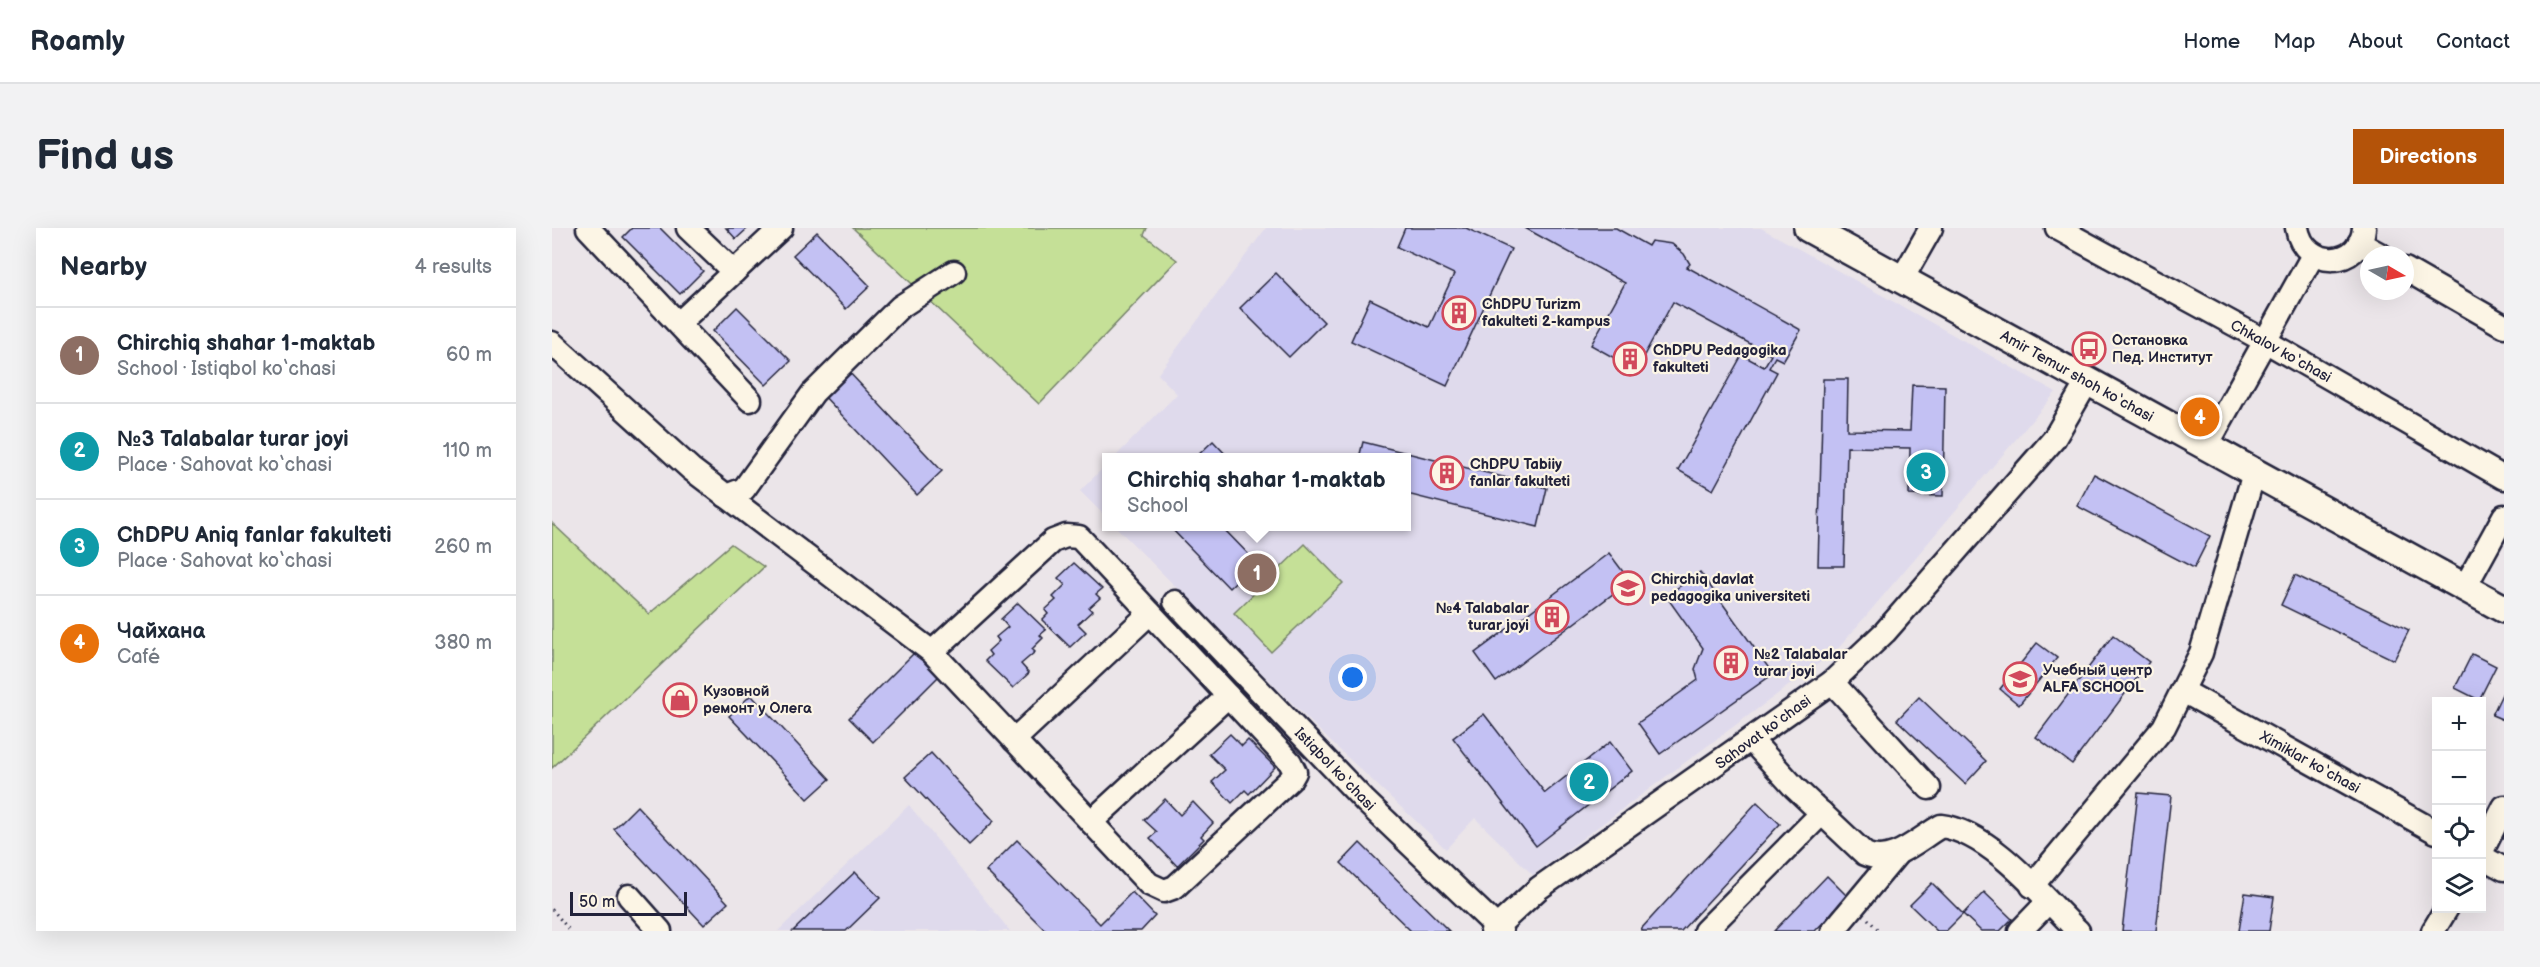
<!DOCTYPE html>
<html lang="en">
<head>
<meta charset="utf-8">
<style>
	:root { --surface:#fff; --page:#f2f2f3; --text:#1f2937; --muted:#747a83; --line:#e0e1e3; --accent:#b45309 }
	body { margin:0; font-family:"Balsamiq Sans",sans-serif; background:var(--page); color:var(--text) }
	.controls { position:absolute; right:18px; bottom:18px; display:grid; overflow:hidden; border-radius:0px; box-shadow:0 6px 24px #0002 }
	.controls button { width:54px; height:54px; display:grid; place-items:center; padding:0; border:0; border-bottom:2px solid var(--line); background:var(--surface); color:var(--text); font:30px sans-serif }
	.compass { position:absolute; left:1808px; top:18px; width:54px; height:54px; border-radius:50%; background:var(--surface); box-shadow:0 6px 24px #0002; rotate:99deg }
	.scale { position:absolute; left:18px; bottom:15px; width:117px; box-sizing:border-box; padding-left:6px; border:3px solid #22223b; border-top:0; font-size:16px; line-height:21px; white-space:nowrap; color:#22223b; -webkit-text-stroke:4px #fcf5e5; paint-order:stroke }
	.you { position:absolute; left:801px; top:450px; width:21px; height:21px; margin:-15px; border:4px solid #fff; border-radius:50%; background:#1a73e8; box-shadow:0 0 0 9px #1a73e833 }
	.badge { display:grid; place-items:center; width:39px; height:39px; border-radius:50%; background:var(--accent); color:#fff; font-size:20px; font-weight:700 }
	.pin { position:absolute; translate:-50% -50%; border:3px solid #fff; box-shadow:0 2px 6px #0006 }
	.popup { position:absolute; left:550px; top:225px; width:309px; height:78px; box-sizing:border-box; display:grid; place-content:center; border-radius:0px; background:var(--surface); filter:drop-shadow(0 2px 4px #0005); font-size:20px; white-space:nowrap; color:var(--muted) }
	.popup b { font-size:22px; color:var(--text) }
	.popup::after { content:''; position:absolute; left:50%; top:100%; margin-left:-12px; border:12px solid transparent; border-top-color:var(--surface) }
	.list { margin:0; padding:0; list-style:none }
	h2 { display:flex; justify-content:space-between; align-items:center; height:78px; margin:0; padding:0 24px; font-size:26px }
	h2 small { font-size:20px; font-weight:400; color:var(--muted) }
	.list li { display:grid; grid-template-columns:39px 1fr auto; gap:18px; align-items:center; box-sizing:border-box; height:96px; padding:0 24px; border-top:2px solid var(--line) }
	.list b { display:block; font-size:22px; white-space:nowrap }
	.list p { margin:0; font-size:20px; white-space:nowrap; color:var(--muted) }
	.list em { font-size:20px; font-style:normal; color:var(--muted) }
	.icon { flex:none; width:33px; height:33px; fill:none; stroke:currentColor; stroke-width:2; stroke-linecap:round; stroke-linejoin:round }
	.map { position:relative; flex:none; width:1952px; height:703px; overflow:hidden; border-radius:0px }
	header { display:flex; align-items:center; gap:36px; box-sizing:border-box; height:84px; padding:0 30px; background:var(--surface); border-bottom:2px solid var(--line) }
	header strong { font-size:28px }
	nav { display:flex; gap:33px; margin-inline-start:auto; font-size:21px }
	.intro { display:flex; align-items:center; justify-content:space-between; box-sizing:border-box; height:144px; padding:0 36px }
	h1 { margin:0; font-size:42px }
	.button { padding:15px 27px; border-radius:0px; background:var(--accent); color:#fff; font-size:21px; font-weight:700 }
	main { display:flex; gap:36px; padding:0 36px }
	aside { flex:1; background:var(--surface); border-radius:0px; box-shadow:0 6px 24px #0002 }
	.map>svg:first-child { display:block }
</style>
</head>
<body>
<header>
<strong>Roamly</strong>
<nav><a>Home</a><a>Map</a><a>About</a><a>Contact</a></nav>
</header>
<div class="intro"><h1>Find us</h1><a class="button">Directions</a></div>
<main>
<aside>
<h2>Nearby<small>4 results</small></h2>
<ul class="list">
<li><span class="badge" style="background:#8d6e63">1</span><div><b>Chirchiq shahar 1-maktab</b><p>School · Istiqbol ko‘chasi</p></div><em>60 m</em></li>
<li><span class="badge" style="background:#0f9aa8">2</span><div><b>№3 Talabalar turar joyi</b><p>Place · Sahovat ko‘chasi</p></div><em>110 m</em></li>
<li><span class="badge" style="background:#0f9aa8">3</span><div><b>ChDPU Aniq fanlar fakulteti</b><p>Place · Sahovat ko‘chasi</p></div><em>260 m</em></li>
<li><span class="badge" style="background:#e8710a">4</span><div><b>Чайхана</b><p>Café</p></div><em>380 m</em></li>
</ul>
</aside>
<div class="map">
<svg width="1952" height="703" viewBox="0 0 1952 703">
	<rect width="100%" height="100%" fill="#ebe5e9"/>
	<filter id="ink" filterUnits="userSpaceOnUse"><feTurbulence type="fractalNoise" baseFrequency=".0167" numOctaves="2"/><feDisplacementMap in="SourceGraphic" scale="12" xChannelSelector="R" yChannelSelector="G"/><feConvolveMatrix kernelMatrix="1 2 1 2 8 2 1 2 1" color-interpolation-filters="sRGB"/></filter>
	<g filter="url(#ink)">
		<g fill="#dfdaec">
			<polygon points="714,0 1209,0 1504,164 1285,422 981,647 923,590 894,621 779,514 564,299 855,298 855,230 562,230 625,166 606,146"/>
			<polygon points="555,236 555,290 528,263"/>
			<polygon points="357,577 458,703 226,703"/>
		</g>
		<g fill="#c5e097" stroke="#748169" stroke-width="1.5">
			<polygon points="301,0 595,0 592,7 625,32 487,176"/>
			<polygon points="0,295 97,386 179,316 212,339 0,540"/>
			<polygon points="753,316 791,355 719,424 682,385"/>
		</g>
		<g fill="#c3c1f3" stroke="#22223b" stroke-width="1.5">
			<polygon points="80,0 108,0 151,43 128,66 71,9"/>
			<polygon points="174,0 196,0 184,11"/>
			<polygon points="853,0 914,0 959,21 895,158 799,113 818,71 877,99 902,46 845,19"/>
			<polygon points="973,0 1064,0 1096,18 1099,13 1120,16 1132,26 1138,36 1135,39 1249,102 1231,133 1223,129 1217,140 1225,144 1161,262 1126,242 1190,127 1212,139 1219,127 1121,74 1084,142 1039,117 1073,55"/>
			<polygon points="265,4 318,58 294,81 241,27"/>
			<polygon points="724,45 772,94 737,129 688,80"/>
			<polygon points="185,79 239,133 214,157 161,103"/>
			<polygon points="296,143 390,243 365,267 271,167"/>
			<polygon points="1271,151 1296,151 1295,202 1358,203 1360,157 1393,158 1391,268 1357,267 1358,220 1295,219 1292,338 1266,338"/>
			<polygon points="661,213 677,230 643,230"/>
			<polygon points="811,214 995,260 986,299 855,266 855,230 807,230"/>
			<polygon points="1542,246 1658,308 1642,340 1525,278"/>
			<polygon points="617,298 669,298 704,334 677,360"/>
			<polygon points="1057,325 1078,353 944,454 923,425"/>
			<polygon points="522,335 550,361 544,366 548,370 537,380 540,383 526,396 534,404 518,419 490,392 496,386 493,382 504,372 501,369 513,357 506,350"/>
			<polygon points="1148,344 1221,446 1108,526 1086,495 1146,452 1143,441 1151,420 1114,368"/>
			<polygon points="1743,347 1857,402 1842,432 1729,377"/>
			<polygon points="466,375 494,402 488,407 491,410 480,421 483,424 469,436 477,445 461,460 433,433 439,427 436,423 447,413 444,409 456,399 449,391"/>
			<polygon points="1561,407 1597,434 1520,536 1484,509"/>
			<polygon points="1485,415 1505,430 1467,477 1448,461"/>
			<polygon points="363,424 387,448 321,514 297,490"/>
			<polygon points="1920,426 1944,438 1927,472 1903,460"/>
			<polygon points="1952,462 1952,492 1940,487"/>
			<polygon points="199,467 278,551 256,571 177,488"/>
			<polygon points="1367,469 1434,533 1413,556 1345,492"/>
			<polygon points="932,486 993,565 1058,514 1080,543 984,618 901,510"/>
			<polygon points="678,506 690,518 696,512 723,539 697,566 693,562 680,575 660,554 673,542 657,526"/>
			<polygon points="379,525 442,593 417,617 353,549"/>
			<polygon points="1586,565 1619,568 1604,703 1570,703"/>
			<polygon points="613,571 628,587 641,574 661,595 649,608 652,611 625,638 598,610 605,604 592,592"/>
			<polygon points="1205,574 1228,596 1129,703 1091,703 1089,701"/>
			<polygon points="85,578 176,675 152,697 62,601"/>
			<polygon points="465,612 548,696 580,664 603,688 589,703 494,703 434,643"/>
			<polygon points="808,615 897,703 859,703 789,635"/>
			<polygon points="303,644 328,670 294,703 241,703"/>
			<polygon points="1275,648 1296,669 1263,703 1222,703"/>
			<polygon points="1380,655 1411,686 1394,703 1385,703 1358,677"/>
			<polygon points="1432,664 1460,691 1448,703 1429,703 1411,686"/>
			<polygon points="1693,665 1722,669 1717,703 1687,703"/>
		</g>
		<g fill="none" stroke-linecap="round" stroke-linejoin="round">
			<g stroke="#22223b" stroke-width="27">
				<g id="minor">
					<polyline points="36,0 198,172"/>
					<polyline points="136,0 182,44"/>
					<polyline points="1505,0 1713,113 1952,250"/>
					<path d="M1745,0c7,42 64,41 67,0"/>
					<polyline points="1807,15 1829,27"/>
					<polyline points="1853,41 1952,98"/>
					<polyline points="1350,51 1379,0"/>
					<polyline points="127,95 229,0"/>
					<polyline points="0,115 139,241 380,424 597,656 612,663 623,659 739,551 743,544 738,534 527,309 514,308 501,313 380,424"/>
					<polyline points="1654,219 1761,27"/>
					<polyline points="174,268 192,261 261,165 348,79 402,44"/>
					<polyline points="1913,359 1952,288"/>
					<polyline points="623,374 813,573 949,703"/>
					<polyline points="1280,454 1377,560"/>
					<polyline points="1631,463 1884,604"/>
					<polyline points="462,512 598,385"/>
					<path d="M1200,513l42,46 71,67c27,12 53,-15 76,-28 50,6 102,71 137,105"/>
					<polyline points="539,594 676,468"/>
					<polyline points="1930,623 1952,579"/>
					<polyline points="1930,629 1952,641"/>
					<polyline points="1480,658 1612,499 1649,425 1702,245"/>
					<polyline points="77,668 108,703"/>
					<polyline points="940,703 987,660 1280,454 1333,404 1502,211 1535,154"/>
					<polyline points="1153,703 1270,585"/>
					<polyline points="1281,703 1345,626"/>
					<polyline points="1468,703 1496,674"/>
					<polyline points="1881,703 1895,680"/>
				</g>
			</g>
			<g stroke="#22223b" stroke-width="32">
				<polyline id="major" points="1256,0 1952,381"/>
			</g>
			<g stroke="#22223b" stroke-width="3" stroke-dasharray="1.5 4.5" stroke-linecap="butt">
				<polyline points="0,681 18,703"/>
				<polyline points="1316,691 1327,703"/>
			</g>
			<use href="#minor" stroke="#fcf5e5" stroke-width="22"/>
			<use href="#major" stroke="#fcf5e5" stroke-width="27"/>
		</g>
	</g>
	<defs>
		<g id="building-ring" transform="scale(1.725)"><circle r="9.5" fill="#fcf5e5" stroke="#d1495b" stroke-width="1.5"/><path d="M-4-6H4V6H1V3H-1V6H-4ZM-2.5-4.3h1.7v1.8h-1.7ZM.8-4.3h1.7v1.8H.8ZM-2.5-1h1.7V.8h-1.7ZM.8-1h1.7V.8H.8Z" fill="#d1495b"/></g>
		<g id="bus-ring" transform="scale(1.725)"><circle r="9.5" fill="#fcf5e5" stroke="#d1495b" stroke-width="1.5"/><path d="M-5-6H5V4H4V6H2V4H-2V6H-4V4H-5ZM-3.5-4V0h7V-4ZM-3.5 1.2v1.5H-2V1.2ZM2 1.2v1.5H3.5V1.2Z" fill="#d1495b"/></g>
		<g id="university-ring" transform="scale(1.725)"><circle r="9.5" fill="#fcf5e5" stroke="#d1495b" stroke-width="1.5"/><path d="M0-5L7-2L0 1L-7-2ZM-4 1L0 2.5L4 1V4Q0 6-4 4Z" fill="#d1495b"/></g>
		<g id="school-ring" transform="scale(1.725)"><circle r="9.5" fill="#fcf5e5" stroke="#d1495b" stroke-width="1.5"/><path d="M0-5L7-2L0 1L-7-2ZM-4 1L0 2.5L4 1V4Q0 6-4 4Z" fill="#d1495b"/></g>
		<g id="shop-ring" transform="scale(1.725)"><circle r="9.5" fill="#fcf5e5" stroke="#d1495b" stroke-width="1.5"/><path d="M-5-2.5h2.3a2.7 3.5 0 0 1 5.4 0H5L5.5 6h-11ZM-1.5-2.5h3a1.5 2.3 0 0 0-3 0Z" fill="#d1495b"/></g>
	</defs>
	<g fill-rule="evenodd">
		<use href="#building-ring" x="907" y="85"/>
		<use href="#bus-ring" x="1537" y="121"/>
		<use href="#building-ring" x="1078" y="131"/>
		<use href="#building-ring" x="895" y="245"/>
		<use href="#university-ring" x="1076" y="360"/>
		<use href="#building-ring" x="1000" y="389"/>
		<use href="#building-ring" x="1179" y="435"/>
		<use href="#school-ring" x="1468" y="451"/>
		<use href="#shop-ring" x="128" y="472"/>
	</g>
	<g text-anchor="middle" stroke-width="4.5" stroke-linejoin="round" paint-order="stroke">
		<g font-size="15" font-weight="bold" fill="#22223b" stroke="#fcf5e5" text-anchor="start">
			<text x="930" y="81">ChDPU Turizm<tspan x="930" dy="17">fakulteti 2-kampus</tspan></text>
			<text x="1560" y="117">Остановка<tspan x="1560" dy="17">Пед. Институт</tspan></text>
			<text x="1101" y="127">ChDPU Pedagogika<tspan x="1101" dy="17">fakulteti</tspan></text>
			<text x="918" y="241">ChDPU Tabiiy<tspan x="918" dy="17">fanlar fakulteti</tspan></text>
			<text x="1099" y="356">Chirchiq davlat<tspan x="1099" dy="17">pedagogika universiteti</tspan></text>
			<text x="977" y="385" text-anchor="end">№4 Talabalar<tspan x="977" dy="17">turar joyi</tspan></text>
			<text x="1202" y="431">№2 Talabalar<tspan x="1202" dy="17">turar joyi</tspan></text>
			<text x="1491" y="447">Учебный центр<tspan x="1491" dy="17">ALFA SCHOOL</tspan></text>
			<text x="151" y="468">Кузовной<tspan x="151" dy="17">ремонт у Олега</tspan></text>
		</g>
		<g font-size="15" fill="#22223b" stroke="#fcf5e5">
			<text transform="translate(1729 123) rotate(29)" y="5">Chkalov ko‘chasi</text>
			<text transform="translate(1525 148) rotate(29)" y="5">Amir Temur shoh ko‘chasi</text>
			<text transform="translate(1211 504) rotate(-36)" y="5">Sahovat ko‘chasi</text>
			<text transform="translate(1758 534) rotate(29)" y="5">Ximiklar ko‘chasi</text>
			<text transform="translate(783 541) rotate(46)" y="5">Istiqbol ko‘chasi</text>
		</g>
	</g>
</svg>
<div class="controls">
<button>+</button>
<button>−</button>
<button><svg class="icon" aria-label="locate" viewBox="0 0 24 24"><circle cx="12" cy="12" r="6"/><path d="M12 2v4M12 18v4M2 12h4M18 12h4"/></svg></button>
<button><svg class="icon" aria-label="layers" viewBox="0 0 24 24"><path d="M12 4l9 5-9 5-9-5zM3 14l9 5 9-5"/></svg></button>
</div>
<svg class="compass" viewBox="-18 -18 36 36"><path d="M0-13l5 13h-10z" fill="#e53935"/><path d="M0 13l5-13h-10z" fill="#747a83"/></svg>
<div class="scale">50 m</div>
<div class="you"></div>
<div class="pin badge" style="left:705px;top:345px;background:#8d6e63">1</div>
<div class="popup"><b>Chirchiq shahar 1-maktab</b>School</div>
<div class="pin badge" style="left:1037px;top:554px;background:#0f9aa8">2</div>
<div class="pin badge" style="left:1374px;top:244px;background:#0f9aa8">3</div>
<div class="pin badge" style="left:1648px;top:189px;background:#e8710a">4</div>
</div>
</main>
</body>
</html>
